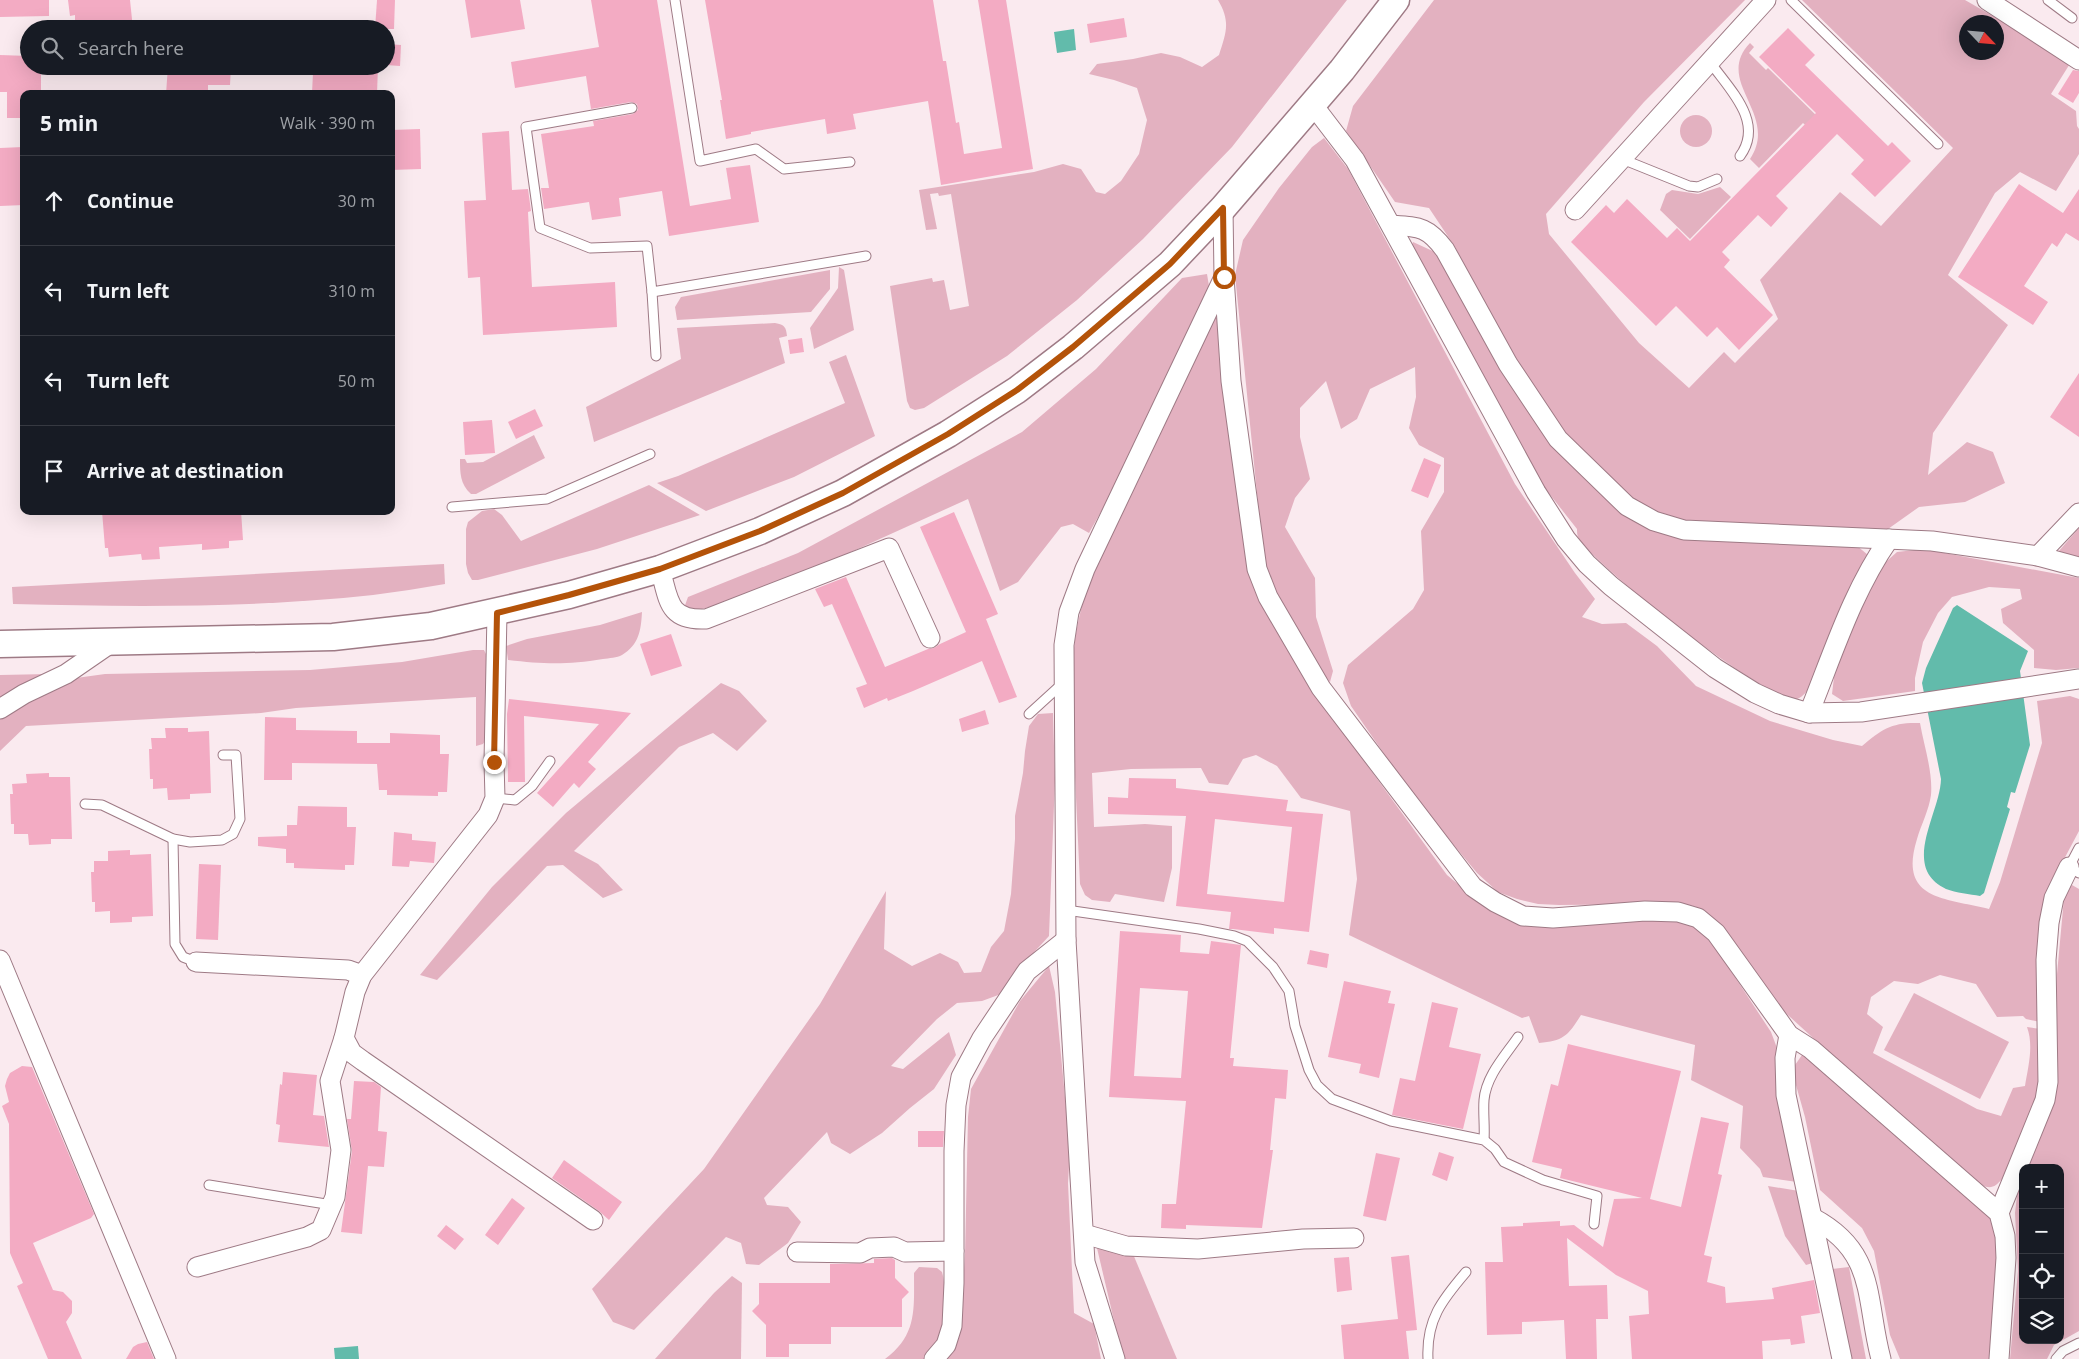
<!DOCTYPE html>
<html lang="en">
<head>
<meta charset="utf-8">
<style>
	:root { --surface:#171b24; --page:#20242c; --text:#f1f3f6; --muted:#9ea1a6; --line:#363941 }
	body { margin:0; font-family:"Open Sans",sans-serif; background:var(--page); color:var(--text) }
	.controls { position:absolute; right:15px; bottom:15px; display:grid; overflow:hidden; border-radius:10px; box-shadow:0 5px 20px #0002 }
	.controls button { width:45px; height:45px; display:grid; place-items:center; padding:0; border:0; border-bottom:1px solid var(--line); background:var(--surface); color:var(--text); font:25px sans-serif }
	.compass { position:absolute; left:1959px; top:15px; width:45px; height:45px; border-radius:50%; background:var(--surface); box-shadow:0 5px 20px #0002; rotate:116deg }
	.stop { position:absolute; width:15px; height:15px; margin:-11px; border:4px solid #b45309; border-radius:50%; background:#fff }
	.stop.end { background:#b45309; border-color:#fff; box-shadow:0 1px 5px #0008 }
	.list { margin:0; padding:0; list-style:none }
	h2 { display:flex; justify-content:space-between; align-items:center; height:65px; margin:0; padding:0 20px; font-size:21px }
	h2 small { font-size:16px; font-weight:400; color:var(--muted) }
	.list li { display:grid; grid-template-columns:32px 1fr auto; gap:15px; align-items:center; box-sizing:border-box; height:90px; padding:0 20px; border-top:1px solid var(--line) }
	.list b { display:block; font-size:19px; white-space:nowrap }
	.list em { font-size:16px; font-style:normal; color:var(--muted) }
	.icon { flex:none; width:28px; height:28px; fill:none; stroke:currentColor; stroke-width:2; stroke-linecap:round; stroke-linejoin:round }
	.map { position:relative; flex:none; width:2079px; height:1359px; overflow:hidden }
	.search { position:absolute; background:var(--surface); box-shadow:0 5px 20px #0002; left:20px; top:20px; width:375px; height:55px; display:flex; align-items:center; gap:12px; box-sizing:border-box; padding:0 18px; border-radius:28px; color:var(--muted); font-size:19px }
	.panel { position:absolute; background:var(--surface); box-shadow:0 5px 20px #0002; left:20px; top:90px; width:375px; height:425px; border-radius:10px }
	.map>svg:first-child { display:block }
</style>
</head>
<body>
<div class="map">
<svg width="2079" height="1359" viewBox="0 0 2079 1359">
	<rect width="100%" height="100%" fill="#faeaef"/>
	<g fill="#e3b1c0" fill-rule="evenodd">
		<path d="M1218,0h129l-115,147 -89,92 -66,61 -70,56 -83,52 -9,2 -5,-2 -3,-7 -17,-115 42,-8 1,4 11,-2 6,30 19,-4 -18,-112 -12,2 -1,-3 -8,1 7,35 -11,1 -7,-40 115,-18 29,-8 18,5 15,23 9,2 16,-13 18,-27 8,-34 -10,-32 -23,-8 -25,-6 8,-10 36,-5 28,-6 19,4 22,10 17,-12c7,-22 12,-33 -1,-55z"/>
		<path d="M1434,0h311l-101,102 -98,112 3,20 90,109 50,45 35,-36 11,11 43,-44 -18,-39 80,-88 41,34 72,-78 -151,-148h163l33,19 5,-1 68,44 -20,32 25,17 1,15 2,3v25l-23,37 -36,-19 -25,21 -47,82 60,50 -75,108 -5,42 39,-33 26,10 12,31 -40,19 -46,5 -31,22 -204,-7 -26,-7 -25,-13 -68,-66 -53,-80 -57,-109 -26,-39 -34,-6 -49,-71 7,-25zM1966,22h30v30h-30z"/>
		<path d="M1750,43l4,4 -5,6 17,17 2,-2 58,57 -10,10 -13,-12 -44,45 -9,-9c30,-45 -37,-77 0,-116z"/>
		<circle cx="1696" cy="131" r="16"/>
		<path d="M1324,138l24,31 167,315 60,89 20,26 -13,18 20,7 24,-1 31,23 39,40 74,35 63,19 29,6c20,-17 30,-24 58,-23 4,23 13,49 11,72 -2,15 -10,30 -14,44 -19,61 27,59 72,70l11,-27 42,-139 -5,-42 33,-5 9,3v132l-33,62 -6,129 -14,-3 -3,-3 -26,1 -21,-33 -36,-9 -22,9 -24,-3 -23,16 -4,17 16,13 -10,26 104,56 24,7 12,-28 12,-2c3,-19 9,-40 2,-59l13,2 -1,55 -3,14 -34,81c-6,7 -11,11 -20,6l-136,-117 -68,-62 -54,-78 -18,-16 -12,-6 -20,-2 -115,1 -21,-1 -21,-5 -19,-7 -21,-19 -63,-76 -63,-91 -8,-23 5,-18 65,-56 11,-19 -3,-59 23,-39v-34l-25,-13 -10,-17 7,-31 -1,-30 -45,22 -13,30 -16,10 -15,-48 -26,27v29l10,42 -15,19 -10,29 30,51 1,39 17,54 -3,11 -20,-25 -41,-73 -6,-31 -28,-278 8,-35 36,-52 33,-41z"/>
		<polygon points="1720,187 1731,197 1690,239 1660,210 1666,194 1672,190 1698,194"/>
		<path d="M1413,242l24,11 64,114 152,160 203,18 12,10 -57,131c-3,4 -8,11 -14,13 -25,7 -205,-135 -219,-162 -1,-3 -1,-5 -1,-8l-33,-42 -133,-240z"/>
		<polygon points="839,267 844,270 854,330 814,349 810,328 838,288"/>
		<polygon points="830,270 830,289 811,312 677,320 675,307 681,297"/>
		<polygon points="1207,274 1210,292 1102,510 1089,533 1073,524 1061,527 1018,582 1000,591 968,499 840,557 717,605 694,611 684,608 688,597 798,553 1022,432 1096,369 1182,278"/>
		<path d="M1213,318h4l32,250 94,164 104,143 41,34 27,9h153l24,5 20,19 59,90 6,16 20,134 -34,-5 -3,-8 -20,-21 3,-42 -52,-26 4,-35 -114,-30c-13,21 -18,26 -42,28l-10,-27 -7,2 -173,-83 8,-56 -7,-68 -49,-13 -24,-32 -21,-11 -13,4 -15,26 -19,-2 -8,-15 -70,1 -39,4 2,54 51,-3 27,2v42l-8,34 -49,-8 -5,8 -18,-2 -7,-5 -5,-11c-2,-43 -4,-87 -6,-130 -2,-63 -7,-109 15,-170l121,-262z"/>
		<path d="M775,323c10,2 11,4 12,13l-8,2 6,25 -191,79 -8,-35 95,-48 -4,-31z"/>
		<polygon points="846,355 875,436 794,477 706,511 657,483 678,476 845,403 829,362"/>
		<path d="M534,435l11,23 -69,36h-5c-11,-10 -11,-21 -11,-35h5l2,4 16,-1z"/>
		<polygon points="649,485 700,515 597,549 478,580 472,580 468,573 466,564 466,529 468,522 482,511 494,509 502,515 521,541"/>
		<polygon points="2079,528 2079,559 2058,552"/>
		<polygon points="1923,549 2079,578 2079,668 2056,670 2034,668 2034,650 2003,623 2001,609 2022,599 2020,589 1989,587 1952,597 1938,613 1923,642 1915,678 1915,691 1843,701 1832,694 1835,669 1858,610 1879,568 1897,552"/>
		<path d="M444,564l1,20c-24,4 -48,8 -72,11 -119,13 -240,12 -360,9l-1,-17z"/>
		<path d="M642,612c-1,18 -3,33 -20,43 -5,3 -13,3 -19,4 -36,6 -60,5 -95,1l-2,-14 21,-7 73,-14z"/>
		<polygon points="473,650 484,650 489,660 486,739 483,744 476,746 476,697 296,708 261,713 26,726 0,751 0,714 69,679 105,674 310,670 402,662"/>
		<polygon points="49,674 0,699 0,675"/>
		<polygon points="721,683 739,691 767,721 737,751 713,733 679,747 574,851 598,864 623,890 603,898 563,865 547,866 437,980 420,975 492,887 566,813"/>
		<polygon points="1053,713 1055,779 1049,936 1026,961 1001,994 982,1001 957,1003 937,1019 891,1066 903,1069 949,1032 956,1055 934,1089 910,1108 882,1133 850,1154 831,1143 827,1132 764,1198 767,1205 788,1207 801,1222 788,1243 759,1265 746,1264 741,1243 726,1237 634,1330 613,1322 592,1289 704,1169 820,1004 886,891 884,949 912,966 940,953 958,962 964,973 981,972 991,947 1004,931 1011,894 1015,839 1015,816 1023,773 1025,751 1029,726 1038,714"/>
		<polygon points="2072,885 2079,889 2079,1331 2054,1345 2047,1359 2010,1359 2018,1271 2015,1213 2017,1196 2023,1176 2023,1340 2060,1340 2060,1168 2026,1168 2054,1079 2057,974 2064,898 2067,889"/>
		<polygon points="1049,966 1055,992 1070,1150 1068,1183 1074,1313 1094,1324 1101,1359 943,1359 960,1332 965,1255 968,1117 971,1089 1020,1001"/>
		<polygon points="1914,993 2009,1042 1980,1099 1884,1050"/>
		<polygon points="1808,1054 1987,1213 1995,1227 2000,1243 1990,1359 1900,1359 1890,1335 1874,1251 1862,1228 1820,1190 1805,1117 1794,1078 1795,1065 1802,1055"/>
		<polygon points="1768,1186 1799,1191 1816,1262 1806,1265 1785,1236"/>
		<polygon points="1097,1248 1133,1254 1177,1359 1123,1359"/>
		<path d="M919,1267l18,1 5,4c5,17 5,55 -4,71 -3,6 -8,11 -12,16h-41c32,-24 29,-49 29,-86z"/>
		<polygon points="1849,1267 1866,1359 1848,1359 1832,1269"/>
		<polygon points="732,1276 742,1283 741,1359 655,1359 714,1293"/>
	</g>
	<g fill="#62bbab">
		<polygon points="1074,29 1076,50 1057,53 1054,32"/>
		<path d="M1957,605l71,46 -8,20 10,74 -15,48 -4,-1 -4,15 3,2 -26,84 -4,3c-10,-2 -24,-3 -34,-7 -46,-22 -6,-75 -5,-110l-19,-96 4,-15 27,-60z"/>
		<polygon points="358,1346 359,1359 335,1359 334,1348"/>
	</g>
	<g fill="#f3abc3" fill-rule="evenodd">
		<polygon points="0,0 49,0 49,16 0,17"/>
		<polygon points="68,0 130,0 133,29 75,29 75,15 70,16"/>
		<polygon points="377,0 395,0 394,29 375,29"/>
		<polygon points="465,0 520,0 525,29 471,38"/>
		<polygon points="591,0 657,0 690,206 731,199 726,168 750,165 759,222 669,236 662,191 619,198 621,216 592,220 589,202 544,209 541,188 549,188 541,134 594,126 593,121 633,114 638,110 637,104 631,102 591,109 586,76 515,88 511,62 599,47"/>
		<polygon points="705,0 933,0 943,61 946,61 956,123 959,122 964,154 1002,148 978,0 1006,0 1033,169 941,185 928,101 853,114 856,129 827,134 825,119 751,132 751,134 726,139 720,100 722,100"/>
		<polygon points="1124,18 1127,37 1090,43 1087,24"/>
		<polygon points="1788,28 1815,55 1805,65 1888,146 1892,142 1911,161 1875,197 1851,174 1864,160 1837,134 1776,196 1788,208 1771,227 1758,215 1722,252 1730,260 1724,267 1773,315 1739,350 1717,327 1707,337 1676,306 1656,326 1571,242 1606,205 1614,213 1627,199 1667,238 1677,228 1690,241 1816,113 1759,57"/>
		<polygon points="386,44 401,45 400,66 386,65"/>
		<polygon points="0,55 29,56 29,66 41,66 41,94 24,94 24,118 7,118 7,92 0,92"/>
		<polygon points="168,66 231,66 230,85 208,85 208,94 166,94"/>
		<polygon points="341,66 378,66 377,94 312,93 313,73 315,73 315,69 341,69"/>
		<polygon points="2073,70 2079,71 2079,93 2073,103 2058,94"/>
		<polygon points="420,129 421,169 391,170 391,130"/>
		<polygon points="509,131 512,190 528,189 531,211 528,212 532,287 615,282 617,327 483,335 480,277 468,278 464,201 486,200 482,133"/>
		<polygon points="23,147 24,205 0,206 0,148"/>
		<polygon points="2019,184 2063,213 2079,189 2079,241 2066,233 2057,247 2052,243 2024,286 2048,302 2033,325 1958,277"/>
		<polygon points="802,338 804,352 790,354 788,340"/>
		<polygon points="2079,373 2079,437 2050,417"/>
		<polygon points="535,409 543,426 516,439 508,422"/>
		<polygon points="492,420 495,453 465,455 463,422"/>
		<polygon points="1424,458 1441,465 1428,498 1411,491"/>
		<polygon points="102,511 241,511 243,540 229,541 229,548 202,550 202,544 159,547 160,559 142,560 141,554 109,557 108,548 105,548"/>
		<polygon points="954,512 998,614 986,619 1017,697 999,703 982,661 913,691 888,701 887,698 864,708 856,688 867,684 832,604 824,607 815,589 846,577 885,667 928,649 934,648 940,644 966,632 920,527"/>
		<polygon points="671,634 682,666 651,676 640,644"/>
		<polygon points="509,699 600,709 631,713 588,762 596,769 579,788 574,783 553,807 537,793 599,724 524,716 525,782 508,782 507,714"/>
		<polygon points="985,710 989,724 962,732 959,719"/>
		<polygon points="265,717 296,718 296,730 357,731 357,743 390,743 390,733 440,735 440,754 449,754 447,792 438,792 438,796 387,795 387,790 379,790 377,764 292,763 292,780 264,780"/>
		<polygon points="165,728 188,728 188,732 209,731 211,793 190,794 190,799 168,800 167,788 153,789 153,779 150,779 149,749 152,749 151,738 166,738"/>
		<polygon points="49,773 49,777 70,777 72,839 51,839 51,844 29,845 28,834 14,834 14,824 11,824 10,794 13,794 12,784 27,783 26,774"/>
		<path d="M1129,778l47,1v9l112,12 -2,11 37,3 -14,118 -35,-4v6l-41,-5h-4l2,-17 -55,-6 10,-90 -78,-2v-17l20,1zM1215,819l77,8 -8,75 -77,-8z"/>
		<polygon points="298,806 347,807 347,827 356,827 354,865 345,865 345,870 294,868 294,863 286,863 286,849 258,846 258,837 287,836 287,825 297,825"/>
		<polygon points="394,832 412,834 412,840 436,842 434,863 410,861 409,867 392,866"/>
		<polygon points="130,850 130,855 151,854 153,916 132,917 132,922 110,923 110,911 95,912 95,902 92,902 91,872 94,872 94,861 108,861 108,851"/>
		<polygon points="199,864 221,865 218,940 196,939"/>
		<path d="M1120,931l61,4 -1,17 29,2 2,-13 30,4 -11,113h4l-1,8 55,4 -2,29 -11,-1 -5,52h3l-11,78 -76,-3v4l-25,-1 1,-24h14l10,-103 -77,-4zM1140,988l48,3 -7,87 -47,-2z"/>
		<polygon points="1310,950 1329,954 1327,968 1307,964"/>
		<polygon points="1344,981 1391,991 1388,1003 1395,1004 1379,1078 1359,1073 1361,1064 1328,1057"/>
		<polygon points="1432,1002 1458,1008 1449,1047 1481,1054 1463,1129 1392,1115 1400,1078 1415,1081"/>
		<polygon points="1568,1044 1681,1071 1650,1199 1681,1207 1701,1117 1729,1123 1718,1174 1722,1175 1704,1255 1712,1257 1707,1282 1725,1287 1726,1303 1774,1299 1772,1288 1814,1280 1820,1313 1801,1316 1805,1343 1791,1345 1790,1339 1762,1341 1763,1359 1632,1359 1629,1316 1649,1314 1648,1291 1616,1275 1567,1238 1569,1286 1607,1285 1608,1319 1596,1319 1597,1359 1566,1359 1564,1320 1522,1322 1522,1334 1487,1335 1485,1262 1503,1262 1501,1227 1523,1226 1523,1223 1560,1221 1560,1226 1574,1225 1603,1247 1614,1199 1642,1198 1560,1178 1562,1169 1532,1162 1551,1084 1558,1086"/>
		<polygon points="22,1066 32,1067 94,1214 91,1218 33,1243 53,1290 63,1292 72,1301 72,1313 66,1322 82,1359 48,1359 17,1286 23,1283 10,1253 9,1124 2,1106 9,1102 5,1086 7,1079 10,1073"/>
		<polygon points="283,1072 317,1075 313,1115 324,1116 329,1147 278,1142 280,1125 276,1124 280,1084 282,1085"/>
		<polygon points="354,1081 374,1082 381,1087 378,1131 387,1132 384,1167 368,1166 362,1234 341,1232 352,1151 347,1119 351,1119"/>
		<polygon points="918,1131 944,1131 943,1147 918,1147"/>
		<polygon points="1439,1152 1454,1157 1447,1181 1432,1175"/>
		<polygon points="1376,1153 1400,1158 1386,1221 1363,1216"/>
		<polygon points="564,1160 622,1202 609,1220 599,1211 552,1178"/>
		<polygon points="512,1198 525,1208 498,1245 485,1235"/>
		<polygon points="446,1225 464,1239 455,1250 437,1236"/>
		<polygon points="1409,1255 1417,1330 1406,1331 1409,1359 1344,1359 1341,1325 1398,1319 1391,1257"/>
		<polygon points="1349,1257 1352,1290 1337,1292 1334,1258"/>
		<polygon points="892,1258 895,1260 895,1278 909,1292 902,1299 902,1327 831,1327 831,1344 789,1344 789,1357 766,1357 766,1325 752,1311 759,1304 759,1283 830,1283 830,1264 874,1263 874,1259"/>
		<polygon points="147,1342 154,1359 126,1359 133,1347 138,1344"/>
	</g>
	<g fill="none" stroke-linecap="round" stroke-linejoin="round">
		<g stroke="#9e7a85" stroke-width="11">
			<g id="lane">
				<polyline points="675,0 700,161 756,149 784,169 850,162"/>
				<polyline points="1791,0 1938,144"/>
				<polyline points="2048,0 2072,18"/>
				<path d="M1710,62c19,27 55,60 30,94"/>
				<polyline points="632,108 526,127 540,228 590,248 647,246 652,292 866,256"/>
				<polyline points="1622,159 1689,186 1698,187 1717,179"/>
				<polyline points="652,292 656,356"/>
				<polyline points="452,507 547,499 650,454"/>
				<polyline points="1029,714 1063,683"/>
				<polyline points="495,798 515,800 532,786 550,761"/>
				<polyline points="85,804 102,805 173,839 190,842 222,840 233,834 240,819 236,755 223,755"/>
				<polyline points="173,839 175,944 183,957 196,962"/>
				<polyline points="2079,848 2069,867 2079,873"/>
				<polyline points="1066,910 1199,929 1234,936 1247,941 1273,967 1289,991 1295,1026 1309,1070 1317,1085 1332,1099 1391,1121 1484,1140 1495,1149 1504,1162 1543,1180 1597,1196 1594,1224"/>
				<path d="M1484,1140c1,-13 -1,-27 0,-40 2,-24 21,-44 34,-63"/>
				<polyline points="209,1185 332,1205"/>
				<path d="M1428,1359c-2,-39 14,-59 38,-87"/>
				<polyline points="2056,1359 2063,1351 2079,1343"/>
			</g>
		</g>
		<g stroke="#9e7a85" stroke-width="21">
			<g id="street">
				<polyline points="1987,0 2079,60"/>
				<polyline points="1313,105 1355,160 1536,492 1566,539 1587,564 1611,586 1715,668 1755,693 1779,704 1809,713 1861,712 2079,679"/>
				<polyline points="1575,210 1766,0"/>
				<path d="M1392,225c28,2 36,2 53,25l63,114 50,75 69,67 27,15 30,9 248,11 106,15 41,11"/>
				<polyline points="1224,277 1231,381 1257,569 1268,597 1321,688 1473,887 1495,902 1523,916 1553,918 1645,911 1678,912 1698,918 1716,933 1789,1035 1811,1049 1999,1213 2005,1236 2006,1258 1999,1359"/>
				<polyline points="2038,556 2079,513"/>
				<path d="M660,569c9,30 7,52 46,50l183,-71 41,90"/>
				<polyline points="497,613 494,762 495,798 488,815 362,975 355,992 344,1038 352,1053 363,1061 593,1220"/>
				<polyline points="0,709 24,694 66,674 111,643"/>
				<path d="M1809,713c24,-59 43,-121 80,-174"/>
				<polyline points="0,960 166,1359"/>
				<polyline points="196,962 348,970 362,975"/>
				<polyline points="1789,1035 1785,1058 1786,1095 1842,1359"/>
				<polyline points="1999,1213 2045,1100 2048,1082 2046,960 2049,923 2054,898 2069,867"/>
				<path d="M1813,1218c64,34 52,81 68,141"/>
				<polyline points="1084,1234 1126,1246 1198,1249 1303,1239 1354,1238"/>
				<polyline points="797,1252 860,1253 870,1248 894,1247 905,1252 954,1251"/>
				<polyline points="197,1267 307,1237 321,1230 335,1197 341,1150 330,1081 344,1038"/>
				<polyline points="934,1359 946,1345 952,1326 954,1283 954,1151 956,1105 961,1077 982,1038 1027,971 1066,940"/>
				<polyline points="1115,1359 1085,1262 1066,940 1064,645 1069,612 1085,569 1224,277 1223,208"/>
			</g>
		</g>
		<g stroke="#9e7a85" stroke-width="29">
			<polyline id="secondary" points="0,644 333,637 431,626 569,595 660,569 760,531 843,493 948,434 1017,390 1073,347 1170,264 1223,208 1342,70 1396,0"/>
		</g>
		<use href="#lane" stroke="#fff" stroke-width="9"/>
		<use href="#street" stroke="#fff" stroke-width="19"/>
		<use href="#secondary" stroke="#fff" stroke-width="26"/>
	</g>
	<g fill="none" stroke-linecap="round" stroke-linejoin="round">
		<polyline stroke="#b45309" stroke-width="6" points="494,762 497,613 569,595 660,569 760,531 843,493 948,434 1017,390 1073,347 1170,264 1223,208 1224,277"/>
	</g>
</svg>
<div class="controls">
<button>+</button>
<button>−</button>
<button><svg class="icon" aria-label="locate" viewBox="0 0 24 24"><circle cx="12" cy="12" r="6"/><path d="M12 2v4M12 18v4M2 12h4M18 12h4"/></svg></button>
<button><svg class="icon" aria-label="layers" viewBox="0 0 24 24"><path d="M12 4l9 5-9 5-9-5zM3 14l9 5 9-5"/></svg></button>
</div>
<svg class="compass" viewBox="-18 -18 36 36"><path d="M0-13l5 13h-10z" fill="#e53935"/><path d="M0 13l5-13h-10z" fill="#9ea1a6"/></svg>
<div class="stop" style="left:1224px;top:277px"></div>
<div class="stop end" style="left:494px;top:762px"></div>
<div class="search"><svg class="icon" aria-label="search" viewBox="0 0 24 24"><circle cx="10" cy="10" r="6"/><path d="M15 15l6 6"/></svg>Search here</div>
<section class="panel">
<h2>5 min<small>Walk · 390 m</small></h2>
<ul class="list">
<li><svg class="icon" aria-label="ahead" viewBox="0 0 24 24"><path d="M12 20V5M6 11l6-6 6 6"/></svg><div><b>Continue</b></div><em>30 m</em></li>
<li><svg class="icon" aria-label="left" viewBox="0 0 24 24"><path d="M17 20v-9H6M10 6l-5 5 5 5"/></svg><div><b>Turn left</b></div><em>310 m</em></li>
<li><svg class="icon" aria-label="left" viewBox="0 0 24 24"><path d="M17 20v-9H6M10 6l-5 5 5 5"/></svg><div><b>Turn left</b></div><em>50 m</em></li>
<li><svg class="icon" aria-label="arrive" viewBox="0 0 24 24"><path d="M6 21V4h12l-3 4 3 4H6"/></svg><div><b>Arrive at destination</b></div></li>
</ul>
</section>
</div>
</body>
</html>
